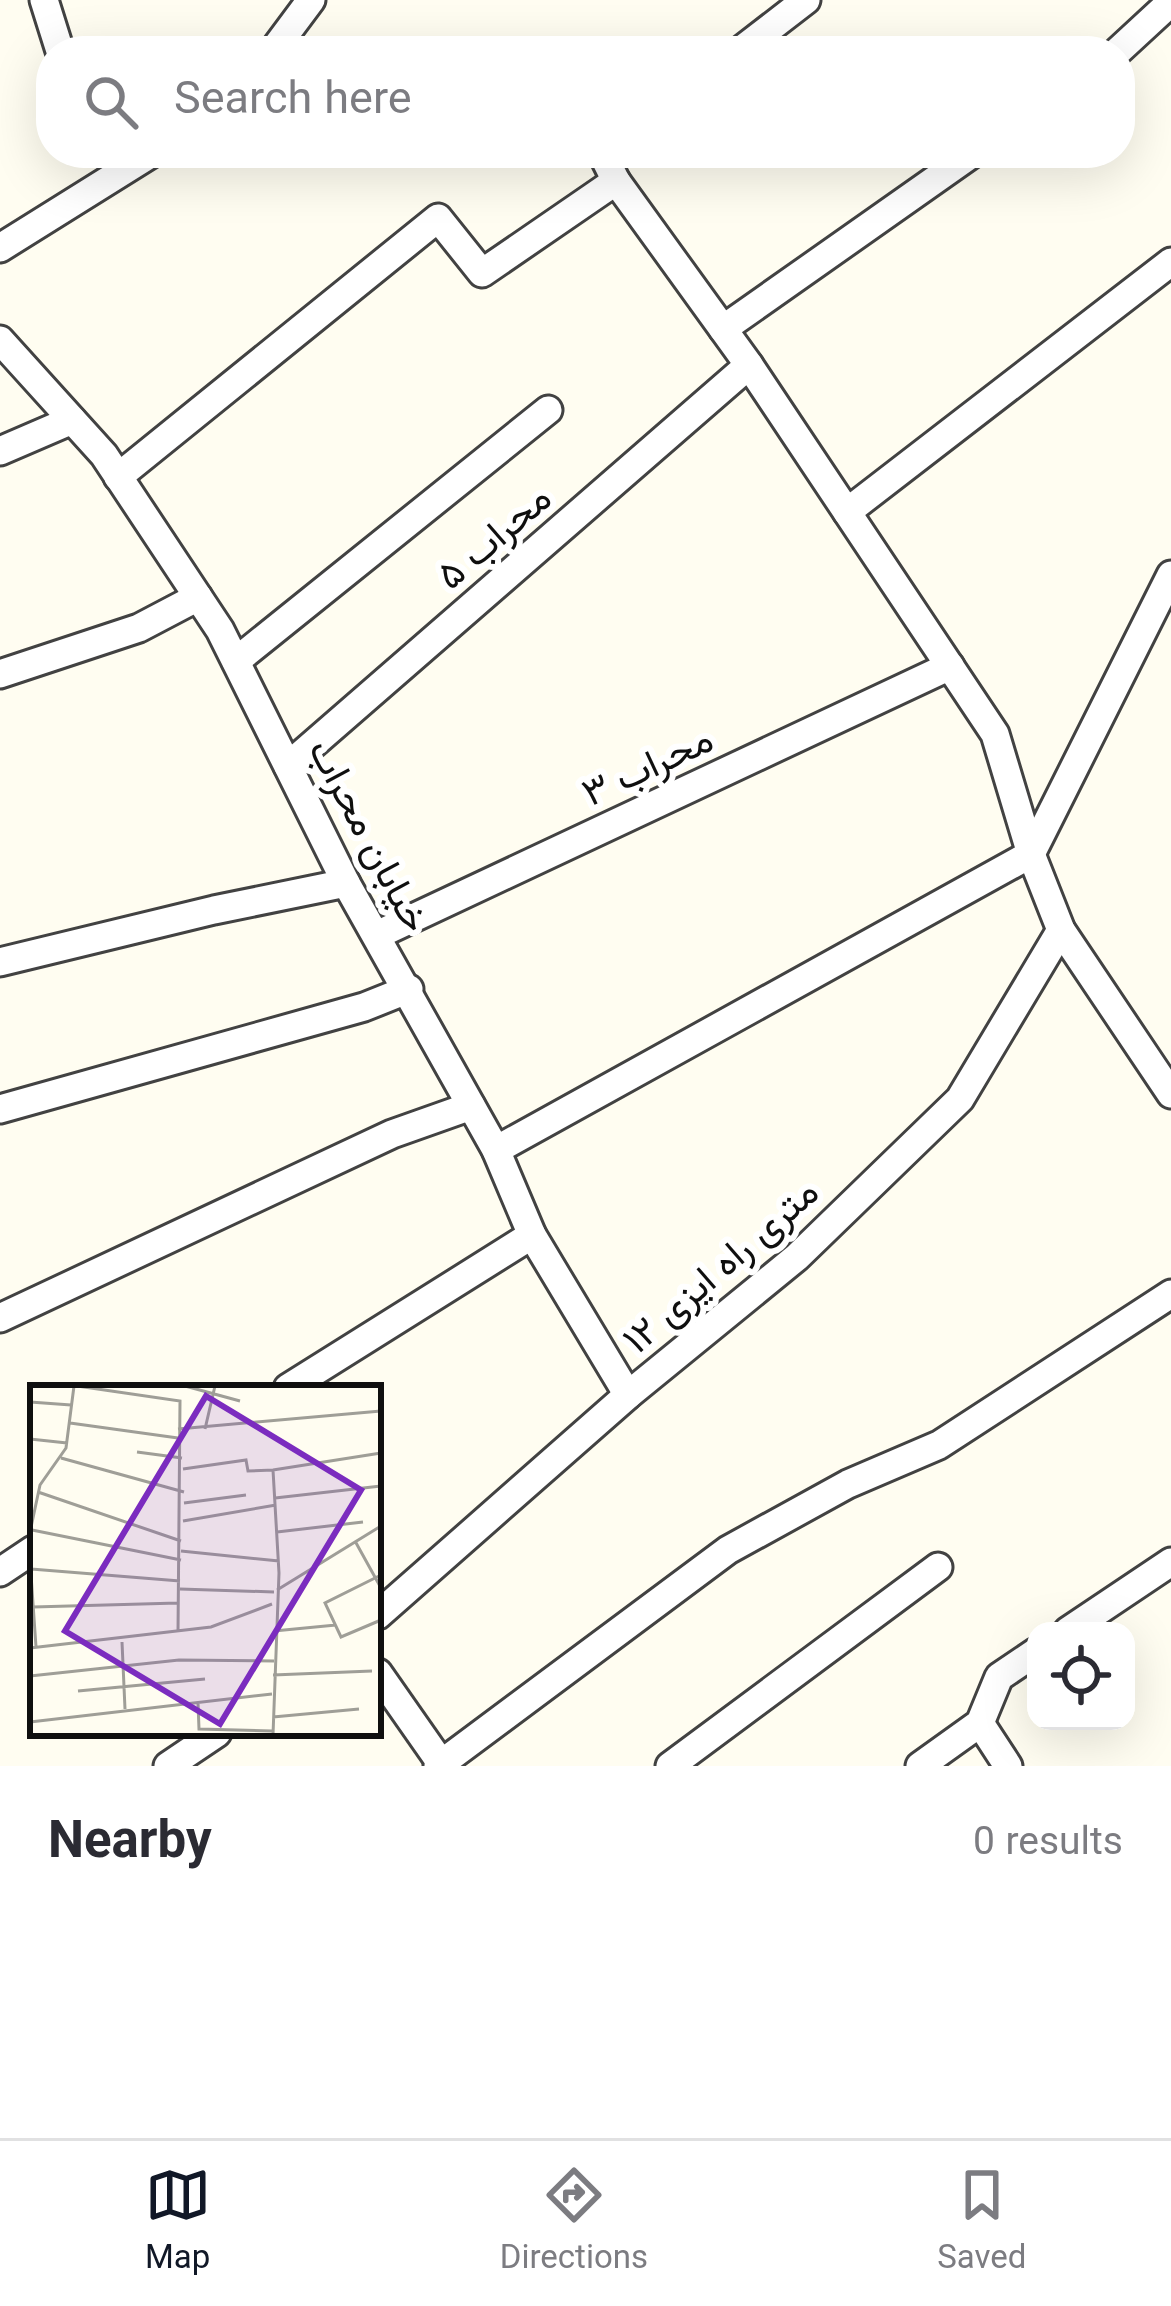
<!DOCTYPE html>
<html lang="en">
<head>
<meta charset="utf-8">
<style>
	:root { --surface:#fff; --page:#f2f2f3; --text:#2b2b33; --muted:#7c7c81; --line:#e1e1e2; --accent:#111827 }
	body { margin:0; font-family:Georgia,Vazirmatn,serif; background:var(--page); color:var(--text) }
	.controls { position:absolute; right:36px; bottom:36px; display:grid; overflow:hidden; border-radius:24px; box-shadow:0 12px 48px #0002 }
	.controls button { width:108px; height:108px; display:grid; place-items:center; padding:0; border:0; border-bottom:3px solid var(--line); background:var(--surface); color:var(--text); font:60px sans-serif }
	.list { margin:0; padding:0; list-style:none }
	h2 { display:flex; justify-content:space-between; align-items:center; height:156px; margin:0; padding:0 48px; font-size:51px }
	h2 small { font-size:39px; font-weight:400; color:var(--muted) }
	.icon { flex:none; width:66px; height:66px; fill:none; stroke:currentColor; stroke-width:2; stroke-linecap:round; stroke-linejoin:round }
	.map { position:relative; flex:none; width:1171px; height:1766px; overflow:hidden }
	.search { position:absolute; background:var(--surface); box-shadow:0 12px 48px #0002; left:36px; right:36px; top:36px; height:132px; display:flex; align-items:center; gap:30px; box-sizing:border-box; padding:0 42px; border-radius:48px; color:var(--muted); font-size:45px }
	.sheet { height:372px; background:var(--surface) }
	nav { display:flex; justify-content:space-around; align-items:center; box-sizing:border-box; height:168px; border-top:3px solid var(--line); background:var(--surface); font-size:33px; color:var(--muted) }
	nav a { display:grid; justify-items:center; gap:6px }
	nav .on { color:var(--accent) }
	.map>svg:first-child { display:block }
</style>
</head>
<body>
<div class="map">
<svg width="1171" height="1766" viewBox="0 0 1171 1766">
	<rect width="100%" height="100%" fill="#fffdf1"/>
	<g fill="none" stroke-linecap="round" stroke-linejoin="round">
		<g stroke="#424242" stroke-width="33">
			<g id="minor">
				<polyline points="44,0 60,51"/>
				<polyline points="273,51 311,0"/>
				<polyline points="740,51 806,0"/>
				<polyline points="1118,51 1171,2"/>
				<polyline points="602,153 616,181"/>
				<polyline points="0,248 152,153"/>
				<polyline points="723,329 973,153"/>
				<polyline points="0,340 104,455 220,630 346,883 496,1150 532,1235 628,1395"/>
				<polyline points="0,451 72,420"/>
				<polyline points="118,477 438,218 482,273 616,181 749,365 995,734 1031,854 1061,930 1171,1094"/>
				<polyline points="847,512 1171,262"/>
				<polyline points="236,661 548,410"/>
				<polyline points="0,674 139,628 198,597"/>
				<polyline points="288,766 749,365"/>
				<polyline points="1031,854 1171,575"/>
				<polyline points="377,935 950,666"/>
				<polyline points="0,962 214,910 346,883"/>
				<polyline points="0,1109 364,1007 409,989"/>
				<polyline points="496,1150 1031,854"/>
				<polyline points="0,1318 392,1134 471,1106"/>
				<polyline points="288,1388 532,1235"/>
				<polyline points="0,1572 33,1550"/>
				<polyline points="378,1615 628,1395 797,1257 960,1099 1061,930"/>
				<polyline points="1068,1631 1171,1562"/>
				<polyline points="378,1673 443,1766"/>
				<polyline points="980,1723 1008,1766"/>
				<polyline points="168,1766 217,1733"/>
				<polyline points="438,1766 728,1550 848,1484 939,1445 1171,1294"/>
				<polyline points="670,1766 938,1567"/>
				<polyline points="920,1766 980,1723 999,1677 1036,1652"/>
			</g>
		</g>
		<use href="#minor" stroke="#fff" stroke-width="27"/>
	</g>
	<g text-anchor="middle" stroke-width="12" stroke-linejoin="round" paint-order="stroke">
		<g font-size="39" fill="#0f0f0f" stroke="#fff">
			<text transform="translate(493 536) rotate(-41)" y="14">محراب ۵</text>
			<text transform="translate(647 765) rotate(-25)" y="14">محراب ۳</text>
			<text transform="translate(370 835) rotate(62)" y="14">خیابان محراب</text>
			<text transform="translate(720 1265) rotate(-41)" y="14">۱۲ متری راه ایزی</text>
		</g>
	</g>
	<g transform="translate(30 1385)">
		<rect width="351" height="351" fill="#fffdf1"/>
		<path fill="none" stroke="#9f9e97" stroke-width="3" d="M47,1l103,15 -2,231M155,1l55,15M0,17l41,3M40,38l108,15M148,44l203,-18M175,44l10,-43M0,54l37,4M107,67l45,6M31,73l123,34M153,84l63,-9 2,11 25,-1 6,103 -6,162M243,85l108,-17M8,107l143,49M245,113l106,-12M154,118l62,-8M153,136l93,-16M2,145l149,30M0,147l10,-47 26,-37 8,-62M247,147l86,-10M325,156l26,47M151,166l98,10M0,175l6,87M1,184l149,12M351,190l-56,28 16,34 40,-17M150,204l94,3M247,205l104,-64M3,222l145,-4M244,246l62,-6M92,257l3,67M0,263l181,-21 61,-23M243,290l99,-4M0,291l149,-16 95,1M48,306l127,-12M168,318l1,26 73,2M243,332l86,-8M0,337l242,-28"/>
		<path fill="#7b2cbf" fill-opacity="0.15" stroke="#7b2cbf" stroke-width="6" d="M176,11l155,94 -141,234 -155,-93z"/>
		<rect width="351" height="351" fill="none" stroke="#0f0f0f" stroke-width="6"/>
	</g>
</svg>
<div class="controls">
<button><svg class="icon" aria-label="locate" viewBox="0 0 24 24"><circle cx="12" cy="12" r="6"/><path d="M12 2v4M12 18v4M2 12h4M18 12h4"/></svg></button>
</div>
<div class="search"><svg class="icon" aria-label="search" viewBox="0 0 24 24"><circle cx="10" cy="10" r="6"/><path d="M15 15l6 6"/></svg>Search here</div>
</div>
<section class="sheet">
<h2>Nearby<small>0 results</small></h2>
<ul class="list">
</ul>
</section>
<nav>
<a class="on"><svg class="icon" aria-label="map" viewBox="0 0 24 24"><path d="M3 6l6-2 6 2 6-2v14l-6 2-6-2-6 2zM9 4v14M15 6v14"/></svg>Map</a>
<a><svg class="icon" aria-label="directions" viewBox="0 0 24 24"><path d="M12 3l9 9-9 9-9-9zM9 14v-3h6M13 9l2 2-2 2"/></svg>Directions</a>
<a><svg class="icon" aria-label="saved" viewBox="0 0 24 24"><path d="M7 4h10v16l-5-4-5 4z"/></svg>Saved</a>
</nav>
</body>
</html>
